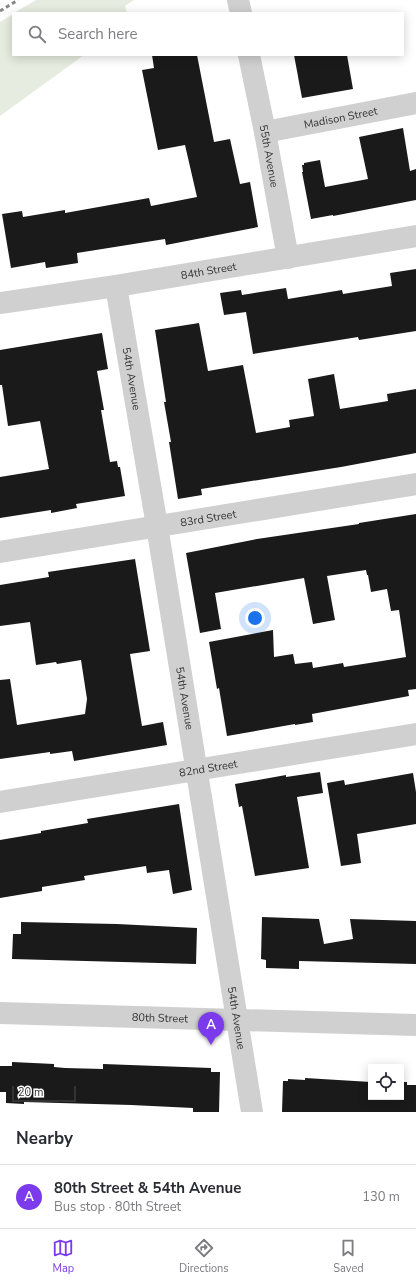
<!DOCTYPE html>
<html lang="en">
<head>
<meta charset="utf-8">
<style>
	:root { --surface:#fff; --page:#f7f7f7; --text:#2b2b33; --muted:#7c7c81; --line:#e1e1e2; --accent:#7c3aed }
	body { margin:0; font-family:"Nunito Sans",sans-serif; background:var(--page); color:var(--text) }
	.controls { position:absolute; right:12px; bottom:12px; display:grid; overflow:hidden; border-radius:0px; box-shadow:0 2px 10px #0003 }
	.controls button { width:36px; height:36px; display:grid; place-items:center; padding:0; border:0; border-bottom:1px solid var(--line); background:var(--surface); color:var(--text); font:20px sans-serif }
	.scale { position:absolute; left:12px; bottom:10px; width:64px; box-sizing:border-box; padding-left:4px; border:2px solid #333; border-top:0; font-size:11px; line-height:14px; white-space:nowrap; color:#333; -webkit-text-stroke:3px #fff; paint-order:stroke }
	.you { position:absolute; left:255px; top:618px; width:14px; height:14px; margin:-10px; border:3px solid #fff; border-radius:50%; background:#1a73e8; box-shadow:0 0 0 6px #1a73e833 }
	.badge { display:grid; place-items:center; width:26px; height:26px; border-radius:50%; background:var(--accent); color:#fff; font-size:13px; font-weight:700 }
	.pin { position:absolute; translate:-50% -33px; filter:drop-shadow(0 1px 2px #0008) }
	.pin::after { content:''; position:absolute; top:21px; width:14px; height:12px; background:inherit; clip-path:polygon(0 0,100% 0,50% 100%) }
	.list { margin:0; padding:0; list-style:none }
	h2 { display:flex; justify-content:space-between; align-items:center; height:52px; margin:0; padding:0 16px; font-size:17px }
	h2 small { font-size:13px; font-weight:400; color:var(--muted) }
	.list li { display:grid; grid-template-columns:26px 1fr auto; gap:12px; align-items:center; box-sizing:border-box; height:64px; padding:0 16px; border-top:1px solid var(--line) }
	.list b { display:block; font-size:15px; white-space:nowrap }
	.list p { margin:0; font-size:13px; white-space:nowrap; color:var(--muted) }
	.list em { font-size:13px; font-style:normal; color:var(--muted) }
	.icon { flex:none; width:22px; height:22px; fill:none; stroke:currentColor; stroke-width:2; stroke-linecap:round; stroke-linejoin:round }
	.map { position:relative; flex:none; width:416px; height:1112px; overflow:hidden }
	.search { position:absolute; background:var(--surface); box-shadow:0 2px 10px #0003; left:12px; right:12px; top:12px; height:44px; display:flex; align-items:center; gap:10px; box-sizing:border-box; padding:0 14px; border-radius:0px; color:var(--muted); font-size:15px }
	.sheet { height:116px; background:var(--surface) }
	nav { display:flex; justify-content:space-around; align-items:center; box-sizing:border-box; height:56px; border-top:1px solid var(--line); background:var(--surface); font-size:11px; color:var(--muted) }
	nav a { display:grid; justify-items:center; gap:2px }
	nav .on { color:var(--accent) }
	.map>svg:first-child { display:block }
</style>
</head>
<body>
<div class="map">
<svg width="416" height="1112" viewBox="0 0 416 1112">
	<rect width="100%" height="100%" fill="#fff"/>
	<g fill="#e6ecdf">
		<polygon points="36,0 134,0 125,6 127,13 14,13"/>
		<polygon points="13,14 13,55 84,55 0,116 0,22"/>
	</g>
	<g fill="#1a1a1a">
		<polygon points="152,55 197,55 214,142 230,139 240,184 250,182 258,227 166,245 165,239 77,253 78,263 46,268 45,262 11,268 2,214 22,211 23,217 65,210 65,213 149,198 151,206 197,197 185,145 158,150 142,70 154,68"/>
		<polygon points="294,55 347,55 353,89 302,98"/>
		<polygon points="403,128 410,171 416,169 416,200 333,216 333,215 311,219 302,172 303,172 302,165 304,165 304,163 320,160 325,187 368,179 359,137"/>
		<polygon points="416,269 416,331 359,340 358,337 253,354 246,312 224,315 220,293 241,290 242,295 286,288 288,299 342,290 343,294 392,286 390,273"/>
		<polygon points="199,323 208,371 243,365 256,433 290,427 289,420 314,416 308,379 334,374 340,409 388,401 387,394 416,389 416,453 341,467 201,489 202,495 178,499 169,442 171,442 164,402 166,402 155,330"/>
		<polygon points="102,333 108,369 97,371 104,410 101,410 110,462 117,461 118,467 120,467 125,496 76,504 77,508 51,513 51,510 0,518 0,477 49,469 40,421 8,426 2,385 0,385 0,350"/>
		<polygon points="416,514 416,689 408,690 409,696 312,714 313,722 295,725 295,724 227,736 219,688 217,689 209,642 273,630 274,657 293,654 295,664 312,662 313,668 343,663 344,667 382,661 406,657 399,610 391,611 387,589 371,592 368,575 367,575 366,570 327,576 335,620 313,624 304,578 215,593 221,629 200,633 186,553 257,539 359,524 359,523"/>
		<polygon points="135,559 150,651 130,654 142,726 163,722 167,745 74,761 72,751 50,754 50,752 0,759 0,680 10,679 17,725 85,714 87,699 81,660 57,664 56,662 36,665 30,622 0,626 0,585 49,577 48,572"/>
		<polygon points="320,772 323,793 297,797 309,868 255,876 242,806 239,807 235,784 286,775 286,777"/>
		<polygon points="413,773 416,792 416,824 357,834 361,863 341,866 327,783 344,780 345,785"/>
		<polygon points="179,804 192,890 173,894 169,870 147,873 146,866 84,876 85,880 42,887 42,891 0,898 0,840 41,833 41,831 88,823 87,819"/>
		<polygon points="262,917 319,919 324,944 353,939 350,919 416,921 416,964 299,961 299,969 266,968 266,960 261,959"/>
		<polygon points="21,922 117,924 197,928 196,964 12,959 13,934 21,934"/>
		<polygon points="12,1062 54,1064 54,1067 65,1068 103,1069 103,1064 211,1068 211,1072 220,1072 219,1112 193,1112 193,1108 131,1105 24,1102 24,1104 6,1103 6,1092 0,1092 0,1066 12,1066"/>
		<polygon points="305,1078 371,1082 371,1097 401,1097 401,1082 407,1082 407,1085 416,1085 416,1112 282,1112 283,1081 288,1081 288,1079 305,1080"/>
	</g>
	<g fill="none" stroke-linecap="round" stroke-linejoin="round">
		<g stroke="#d0d0d0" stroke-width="22">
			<polyline points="238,0 241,13"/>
			<path id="s1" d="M249,55l16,77 23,126"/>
			<path id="s2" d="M265,132l151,-29"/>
			<path id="s3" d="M116,286l41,240 95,586"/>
			<path id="s4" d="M0,303l116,-17 300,-50"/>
			<path id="s5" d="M0,552l416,-68"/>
			<path id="s6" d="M0,802l416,-68"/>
			<path id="s7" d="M0,1013l416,12"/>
		</g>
		<polyline stroke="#888" stroke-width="3" stroke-dasharray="4 3" stroke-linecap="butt" points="0,11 18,0"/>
	</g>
	<g text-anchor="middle" stroke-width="4" stroke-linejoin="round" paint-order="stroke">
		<g font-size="11" fill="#333" stroke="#fff">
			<text dy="4" stroke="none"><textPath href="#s2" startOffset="77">Madison Street</textPath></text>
			<text dy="4" stroke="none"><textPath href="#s1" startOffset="103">55th Avenue</textPath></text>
			<text dy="4" stroke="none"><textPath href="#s4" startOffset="211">84th Street</textPath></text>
			<text dy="4" stroke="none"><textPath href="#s3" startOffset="94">54th Avenue</textPath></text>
			<text dy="4" stroke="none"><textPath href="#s5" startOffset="211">83rd Street</textPath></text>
			<text dy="4" stroke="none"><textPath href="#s3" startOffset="418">54th Avenue</textPath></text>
			<text dy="4" stroke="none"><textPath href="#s6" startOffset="211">82nd Street</textPath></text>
			<text dy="4" stroke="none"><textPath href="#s7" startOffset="160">80th Street</textPath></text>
			<text dy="4" stroke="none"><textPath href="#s3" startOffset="742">54th Avenue</textPath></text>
		</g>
	</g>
</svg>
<div class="controls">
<button><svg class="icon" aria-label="locate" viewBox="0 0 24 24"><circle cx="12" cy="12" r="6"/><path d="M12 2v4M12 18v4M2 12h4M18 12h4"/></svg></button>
</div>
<div class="scale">20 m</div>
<div class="you"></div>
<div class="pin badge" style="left:211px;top:1045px">A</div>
<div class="search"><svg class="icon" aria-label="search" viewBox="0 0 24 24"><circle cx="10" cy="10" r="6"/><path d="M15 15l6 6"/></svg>Search here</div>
</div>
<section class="sheet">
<h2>Nearby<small></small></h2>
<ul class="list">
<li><span class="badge">A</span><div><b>80th Street &amp; 54th Avenue</b><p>Bus stop · 80th Street</p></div><em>130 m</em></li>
</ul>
</section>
<nav>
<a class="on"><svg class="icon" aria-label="map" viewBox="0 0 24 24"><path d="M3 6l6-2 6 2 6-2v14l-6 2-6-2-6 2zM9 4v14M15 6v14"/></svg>Map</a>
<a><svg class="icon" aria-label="directions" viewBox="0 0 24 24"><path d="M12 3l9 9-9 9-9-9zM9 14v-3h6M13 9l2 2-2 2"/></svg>Directions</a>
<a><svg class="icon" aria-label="saved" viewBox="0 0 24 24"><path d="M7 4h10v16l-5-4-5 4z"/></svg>Saved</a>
</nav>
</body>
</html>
